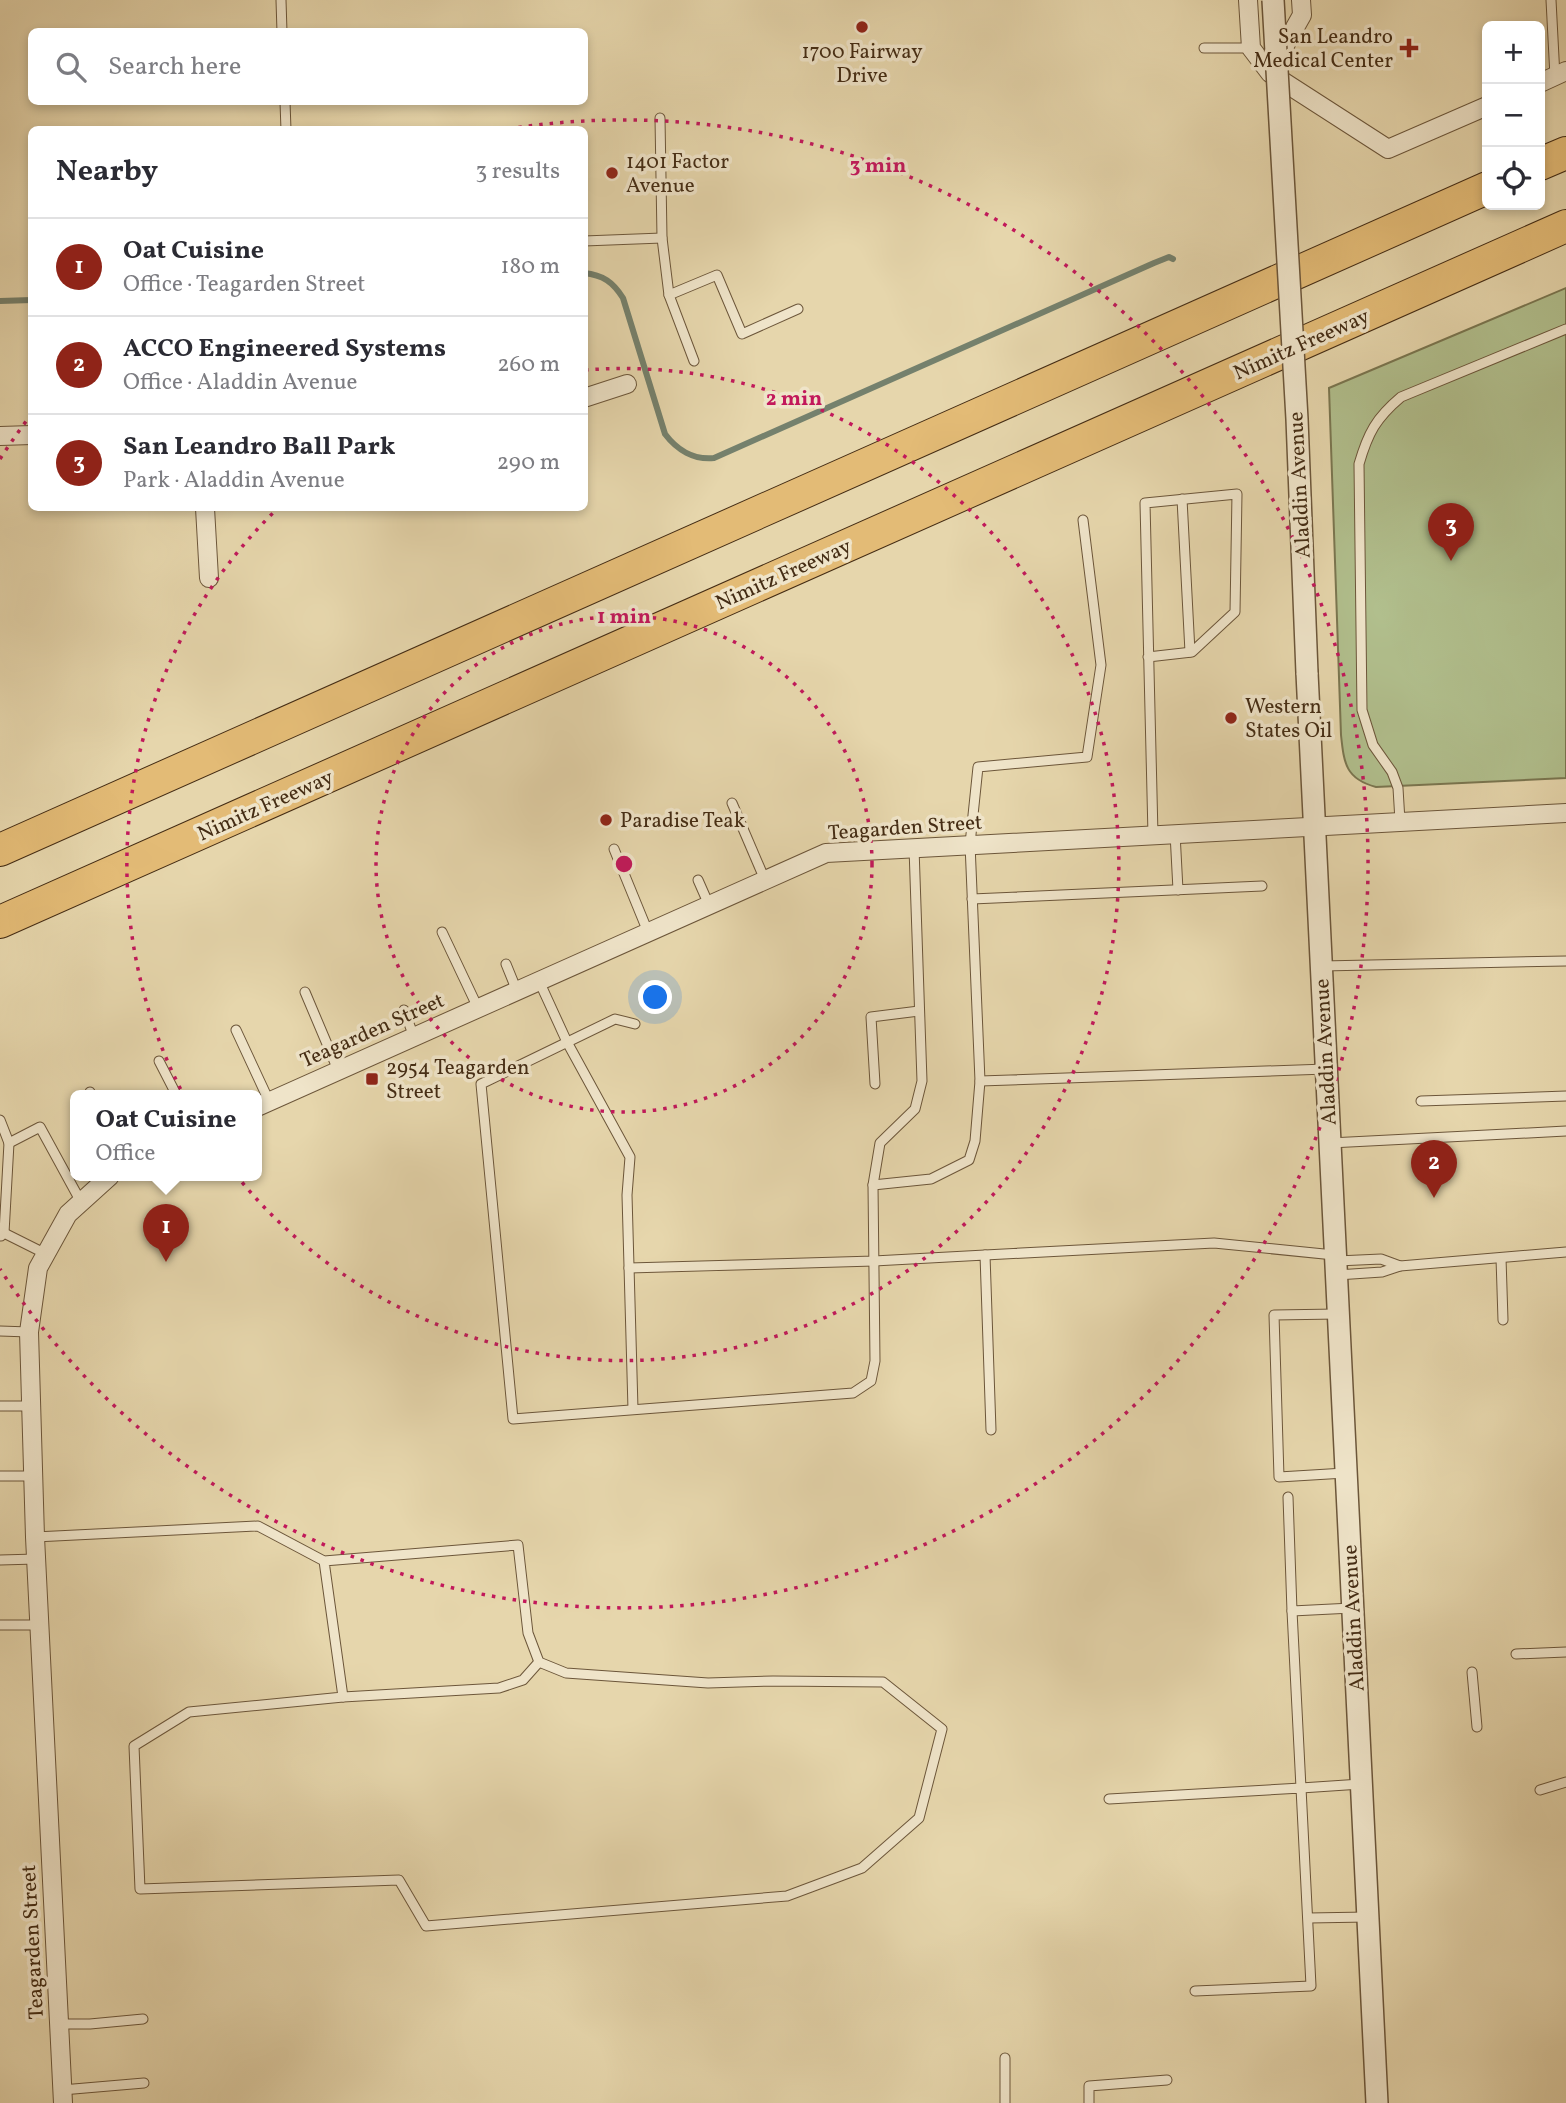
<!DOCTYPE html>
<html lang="en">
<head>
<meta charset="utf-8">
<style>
	:root { --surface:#fff; --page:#f7f7f7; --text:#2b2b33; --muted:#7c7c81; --line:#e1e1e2; --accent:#8f2418 }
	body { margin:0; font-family:Vollkorn,serif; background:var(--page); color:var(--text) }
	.controls { position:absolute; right:21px; top:21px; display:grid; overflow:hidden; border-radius:10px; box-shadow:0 4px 10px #0003 }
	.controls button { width:63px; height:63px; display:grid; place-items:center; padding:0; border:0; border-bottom:2px solid var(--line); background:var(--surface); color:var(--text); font:35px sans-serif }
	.you { position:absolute; left:656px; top:998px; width:24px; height:24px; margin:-18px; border:5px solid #fff; border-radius:50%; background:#1a73e8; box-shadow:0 0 0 10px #1a73e833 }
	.badge { display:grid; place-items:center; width:46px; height:46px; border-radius:50%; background:var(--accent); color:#fff; font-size:23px; font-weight:700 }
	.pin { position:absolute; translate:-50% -58px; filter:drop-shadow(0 2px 4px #0008) }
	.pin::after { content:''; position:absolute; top:37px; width:24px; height:21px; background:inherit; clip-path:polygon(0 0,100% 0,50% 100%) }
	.popup { position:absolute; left:70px; top:1090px; width:192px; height:91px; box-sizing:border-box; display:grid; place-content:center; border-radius:10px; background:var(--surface); filter:drop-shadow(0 2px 5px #0005); font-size:23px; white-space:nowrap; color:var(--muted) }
	.popup b { font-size:26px; color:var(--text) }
	.popup::after { content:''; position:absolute; left:50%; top:100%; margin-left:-14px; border:14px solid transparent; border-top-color:var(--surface) }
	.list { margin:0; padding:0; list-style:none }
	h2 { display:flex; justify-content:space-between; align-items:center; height:91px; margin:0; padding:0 28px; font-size:30px }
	h2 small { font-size:23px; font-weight:400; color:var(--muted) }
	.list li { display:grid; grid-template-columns:46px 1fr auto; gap:21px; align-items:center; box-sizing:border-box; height:98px; padding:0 28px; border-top:2px solid var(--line) }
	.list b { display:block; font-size:26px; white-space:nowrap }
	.list p { margin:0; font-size:23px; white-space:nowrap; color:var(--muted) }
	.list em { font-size:23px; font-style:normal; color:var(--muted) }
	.icon { flex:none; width:38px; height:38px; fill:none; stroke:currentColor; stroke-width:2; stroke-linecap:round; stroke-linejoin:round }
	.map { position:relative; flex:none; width:1566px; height:2103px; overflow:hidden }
	.search { position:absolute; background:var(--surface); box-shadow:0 4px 10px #0003; left:28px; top:28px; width:560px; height:77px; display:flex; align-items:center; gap:18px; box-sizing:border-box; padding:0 24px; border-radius:10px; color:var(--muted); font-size:26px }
	.panel { position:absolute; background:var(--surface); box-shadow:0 4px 10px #0003; left:28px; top:126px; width:560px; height:385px; border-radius:10px }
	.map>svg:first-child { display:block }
</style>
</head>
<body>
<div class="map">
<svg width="1566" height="2103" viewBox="0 0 1566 2103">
	<rect width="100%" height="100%" fill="#e6d6ac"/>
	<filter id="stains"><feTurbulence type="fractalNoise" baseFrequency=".00286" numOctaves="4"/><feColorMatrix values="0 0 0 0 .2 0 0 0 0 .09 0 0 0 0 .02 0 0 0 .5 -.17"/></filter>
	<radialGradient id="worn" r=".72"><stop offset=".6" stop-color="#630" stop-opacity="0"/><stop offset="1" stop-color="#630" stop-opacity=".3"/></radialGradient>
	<path fill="#b1bf8d" stroke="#7a7650" stroke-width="2" d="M1566,288v490l-190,9c-30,-8 -32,-23 -35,-52l-12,-347z"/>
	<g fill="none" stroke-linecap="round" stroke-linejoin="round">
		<g stroke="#75816d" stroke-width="6">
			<path d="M584,273c19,2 29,9 39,25l42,136c12,16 29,26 49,24l440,-195 15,-6 4,2"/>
			<polyline points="0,301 32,300"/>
		</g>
		<g stroke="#6c563a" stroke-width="11">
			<g id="service">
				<polyline points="281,0 282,32"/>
				<polyline points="1551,0 1555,77"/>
				<polyline points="1204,48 1251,48"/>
				<polyline points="285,102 286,130"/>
				<polyline points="660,118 662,238 669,295 694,361"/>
				<polyline points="584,241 662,238"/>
				<polyline points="669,295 717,275 742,334 798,309"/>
				<polyline points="1182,499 1190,652"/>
				<polyline points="1148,657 1192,652 1235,612 1237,494 1145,503 1153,835"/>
				<polyline points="732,803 765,880"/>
				<path d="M1400,821l-2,-33 -6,-16 -19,-27 -11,-35 -3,-246c9,-31 17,-46 42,-67l165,-68"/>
				<polyline points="1175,833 1178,890"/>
				<polyline points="614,849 648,932"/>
				<polyline points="698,880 709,905"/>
				<polyline points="972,899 1262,886"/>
				<polyline points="442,932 478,1008"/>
				<polyline points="506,964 517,991"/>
				<polyline points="1322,966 1566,961"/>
				<polyline points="539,981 567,1042 630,1157 627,1195 633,1409"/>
				<polyline points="305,992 338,1070"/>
				<polyline points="404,1010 414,1037"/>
				<polyline points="635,1024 615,1019 481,1084 513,1419 853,1393 871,1381 875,1361 873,1185 880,1143 915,1109 922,1081 914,848"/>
				<polyline points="236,1030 269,1101"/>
				<polyline points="159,1061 177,1096"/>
				<polyline points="980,1081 1326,1069"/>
				<polyline points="875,1084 871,1017 919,1011"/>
				<polyline points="90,1092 92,1096"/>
				<polyline points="1421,1101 1566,1096"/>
				<polyline points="0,1120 9,1143 40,1127 81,1202"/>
				<polyline points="1330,1143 1566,1131"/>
				<polyline points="873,1185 931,1179 969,1160 975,1141 980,1081 970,844 978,767 1087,757 1101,665 1083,520"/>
				<polyline points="4,1233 9,1143"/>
				<polyline points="1,1236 4,1233 46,1254"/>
				<polyline points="985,1255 1214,1243 1334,1255"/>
				<polyline points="1501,1258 1503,1320"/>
				<polyline points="1337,1261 1381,1259 1400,1266"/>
				<polyline points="629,1268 874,1261 985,1255 991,1430"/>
				<polyline points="1337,1275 1382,1272 1400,1266 1566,1252"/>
				<polyline points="1337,1314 1274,1315 1279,1477 1345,1473"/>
				<polyline points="0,1331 29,1332"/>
				<polyline points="0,1406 31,1406"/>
				<polyline points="0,1476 33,1476"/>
				<polyline points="1288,1497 1292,1611 1352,1608"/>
				<polyline points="35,1537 258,1526 324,1561 518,1545 528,1633 539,1662 566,1673 708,1683 773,1681 883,1682 942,1729 919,1818 862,1868 787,1896 426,1926 399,1880 140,1889 134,1746 189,1712 343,1697 324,1561"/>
				<polyline points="0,1560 36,1559"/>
				<polyline points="1292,1611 1301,1788 1361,1784"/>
				<polyline points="0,1625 40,1625"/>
				<polyline points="1516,1654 1566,1652"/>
				<polyline points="1472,1672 1477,1727"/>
				<polyline points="343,1697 499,1688 523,1680 539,1662"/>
				<polyline points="1540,1790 1566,1782"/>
				<polyline points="1109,1799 1301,1788 1311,1986 1195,1991"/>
				<polyline points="1309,1918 1367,1917"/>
				<polyline points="59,2024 90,2024 143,2019"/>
				<polyline points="1005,2058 1005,2103"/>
				<polyline points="62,2090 144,2083"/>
				<polyline points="1089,2103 1089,2086 1167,2080"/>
			</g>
		</g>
		<g stroke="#6c563a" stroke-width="20">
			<g id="minor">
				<polyline points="1248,0 1251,48 1270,73 1388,149 1487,106"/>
				<polyline points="1275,63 1302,15 1301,0"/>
				<polyline points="1540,83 1566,71"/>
				<polyline points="584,398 627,384"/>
				<polyline points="0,436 32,435"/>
				<polyline points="205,508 209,578"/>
				<polyline points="257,1107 826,853 1566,813"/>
				<polyline points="63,2103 35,1537 29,1332 38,1268 68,1214 110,1176"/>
			</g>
		</g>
		<g stroke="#6c563a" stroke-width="24">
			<polyline id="tertiary" points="1307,673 1377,2103"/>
		</g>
		<g stroke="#442c14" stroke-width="34">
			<g id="motorway">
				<polyline points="1540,164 1566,153"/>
				<polyline points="0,850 1487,188"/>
				<polyline points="0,922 1566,226"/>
			</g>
		</g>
		<use href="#service" stroke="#efe4c9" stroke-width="9"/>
		<use href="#minor" stroke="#efe4c9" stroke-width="18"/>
		<use href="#tertiary" stroke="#efe4c9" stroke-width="21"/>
		<use href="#motorway" stroke="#e3bb76" stroke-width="32"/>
		<g stroke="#6c563a" stroke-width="24" stroke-linecap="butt">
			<polyline id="tertiary-bridge" points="1273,0 1297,419 1307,673"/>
		</g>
		<use href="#tertiary-bridge" stroke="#efe4c9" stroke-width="21"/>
	</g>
	<g fill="none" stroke="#c2185b" stroke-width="3.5" stroke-dasharray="3.5 7">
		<circle cx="624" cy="864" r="248"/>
		<path d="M585 370A496 496 0 1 1 276 510"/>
		<path d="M0 459A744 744 0 0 1 30 416M508 129A744 744 0 1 1 0 1269"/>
	</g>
	<g fill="#8f2418" stroke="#efe4c9" stroke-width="2.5">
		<circle cx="862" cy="27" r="7"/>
		<path d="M1405.5 37.5h7v7h7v7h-7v7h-7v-7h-7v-7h7z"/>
		<circle cx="612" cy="173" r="7"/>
		<circle cx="1231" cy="718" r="7"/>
		<circle cx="606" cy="820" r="7"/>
		<rect x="365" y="1072" width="14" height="14" rx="3.5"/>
	</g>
	<g text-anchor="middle" stroke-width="7" stroke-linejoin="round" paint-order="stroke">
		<g font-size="21" fill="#442c14" stroke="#efe4c9" text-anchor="start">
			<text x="1393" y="43" text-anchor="end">San Leandro<tspan x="1393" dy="24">Medical Center</tspan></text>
			<text x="862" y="58" text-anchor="middle">1700 Fairway<tspan x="862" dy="24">Drive</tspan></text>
			<text x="626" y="168">1401 Factor<tspan x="626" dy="24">Avenue</tspan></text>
			<text x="1245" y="713">Western<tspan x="1245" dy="24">States Oil</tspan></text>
			<text x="620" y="827">Paradise Teak</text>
			<text x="386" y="1074">2954 Teagarden<tspan x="386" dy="24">Street</tspan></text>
		</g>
		<g font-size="21" fill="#442c14" stroke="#efe4c9">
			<text transform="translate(1301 344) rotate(-24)" y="7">Nimitz Freeway</text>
			<text transform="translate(1299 485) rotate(-93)" y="7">Aladdin Avenue</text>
			<text transform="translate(783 574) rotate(-24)" y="7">Nimitz Freeway</text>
			<text transform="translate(265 805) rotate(-24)" y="7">Nimitz Freeway</text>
			<text transform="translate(905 827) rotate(-4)" y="7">Teagarden Street</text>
			<text transform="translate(372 1030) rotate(-24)" y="7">Teagarden Street</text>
			<text transform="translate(1325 1052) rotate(-93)" y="7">Aladdin Avenue</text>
			<text transform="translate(1353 1618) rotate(-93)" y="7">Aladdin Avenue</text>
			<text transform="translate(32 1942) rotate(-93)" y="7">Teagarden Street</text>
		</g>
	</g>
	<circle cx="624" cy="864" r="10" fill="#c2185b" stroke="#efe4c9" stroke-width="3.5"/>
	<g font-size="21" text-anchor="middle" font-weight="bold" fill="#c2185b" stroke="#efe4c9" stroke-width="7" stroke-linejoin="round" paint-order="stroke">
		<text x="878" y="172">3 min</text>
		<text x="794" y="405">2 min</text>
		<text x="624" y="623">1 min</text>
	</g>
	<rect width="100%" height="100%" filter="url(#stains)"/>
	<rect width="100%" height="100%" fill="url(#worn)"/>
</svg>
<div class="controls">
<button>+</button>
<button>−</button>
<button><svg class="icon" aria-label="locate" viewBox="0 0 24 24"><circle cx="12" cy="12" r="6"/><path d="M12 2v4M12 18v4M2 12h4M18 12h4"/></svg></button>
</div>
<div class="you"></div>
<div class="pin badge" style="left:166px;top:1262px">1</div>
<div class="popup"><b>Oat Cuisine</b>Office</div>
<div class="pin badge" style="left:1434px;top:1198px">2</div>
<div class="pin badge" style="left:1451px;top:561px">3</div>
<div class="search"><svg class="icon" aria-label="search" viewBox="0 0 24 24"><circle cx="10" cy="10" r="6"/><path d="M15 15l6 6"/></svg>Search here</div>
<section class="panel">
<h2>Nearby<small>3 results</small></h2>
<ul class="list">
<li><span class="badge">1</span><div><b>Oat Cuisine</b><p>Office · Teagarden Street</p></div><em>180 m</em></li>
<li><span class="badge">2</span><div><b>ACCO Engineered Systems</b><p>Office · Aladdin Avenue</p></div><em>260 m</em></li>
<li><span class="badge">3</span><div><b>San Leandro Ball Park</b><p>Park · Aladdin Avenue</p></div><em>290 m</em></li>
</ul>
</section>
</div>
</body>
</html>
